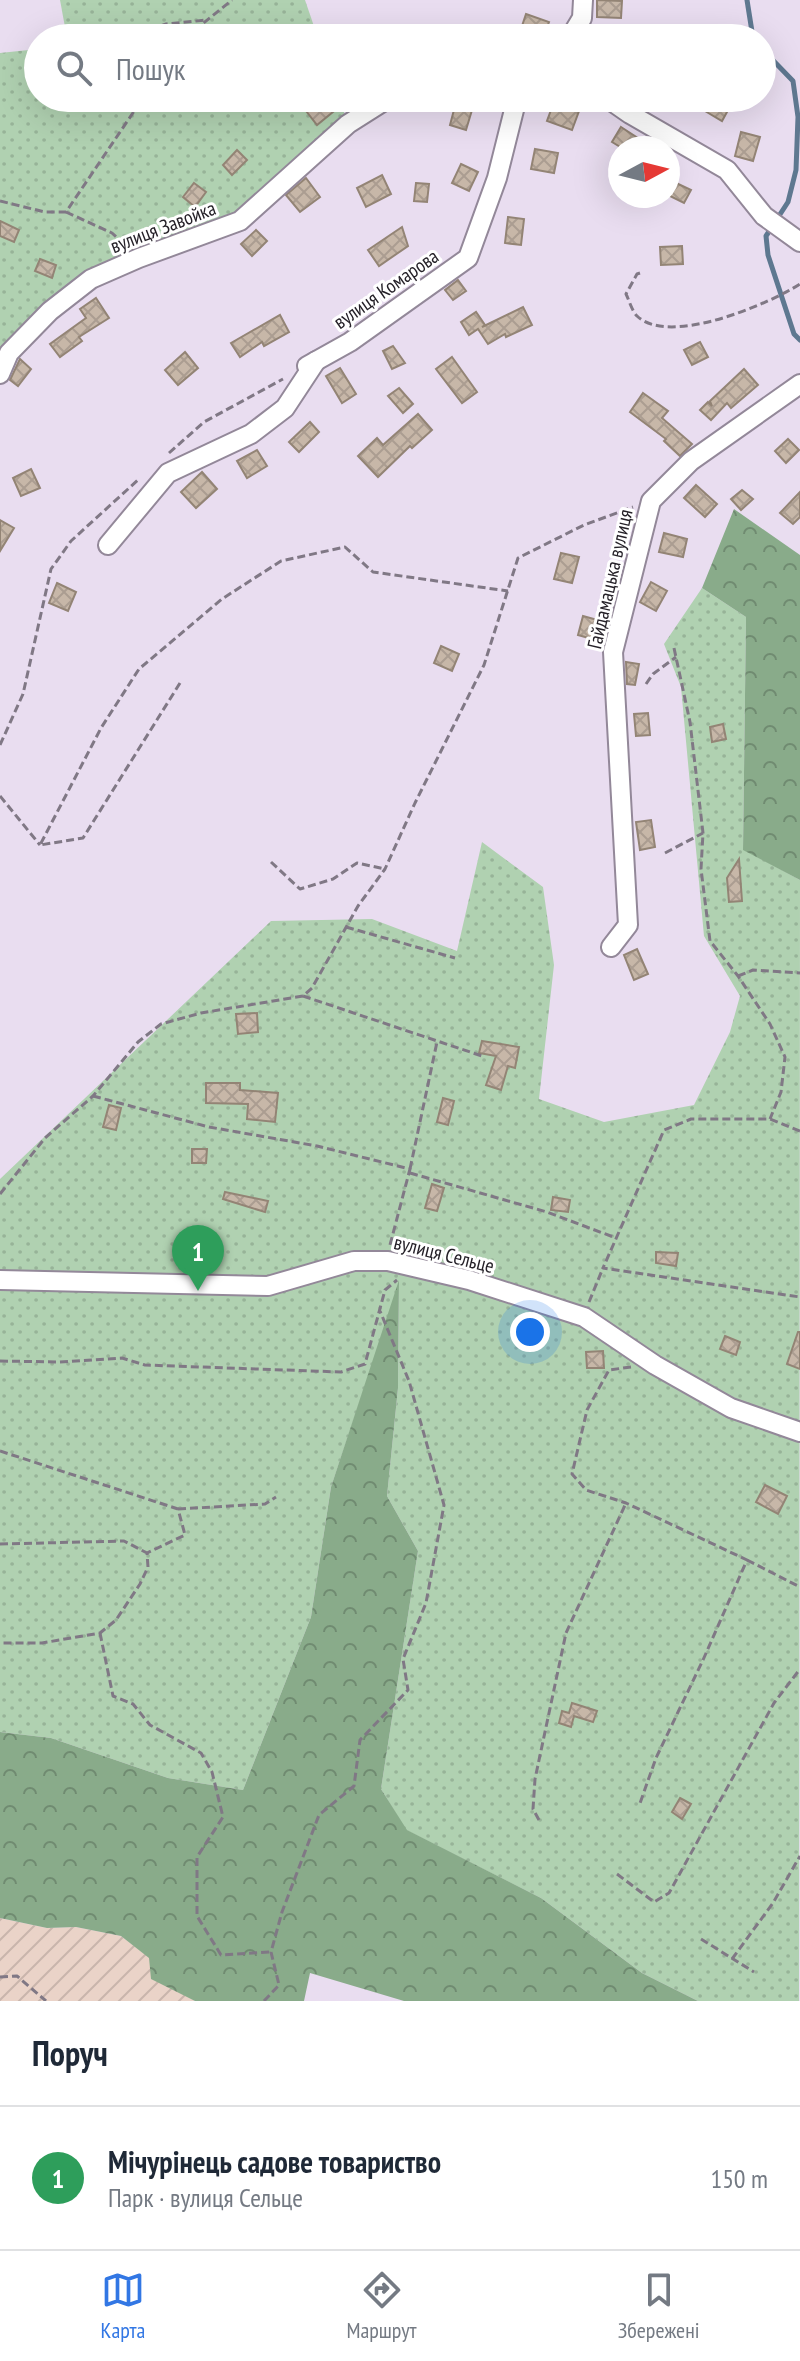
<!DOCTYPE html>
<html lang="uk">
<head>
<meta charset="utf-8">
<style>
	:root { --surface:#fff; --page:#f2f2f3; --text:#1f2937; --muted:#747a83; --line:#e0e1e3; --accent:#3277e4 }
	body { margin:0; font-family:"PT Sans Narrow",sans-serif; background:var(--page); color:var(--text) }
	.compass { position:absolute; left:608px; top:136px; width:72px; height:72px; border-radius:50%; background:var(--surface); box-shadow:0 8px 32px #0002; rotate:83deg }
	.you { position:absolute; left:530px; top:1332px; width:28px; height:28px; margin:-20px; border:6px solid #fff; border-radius:50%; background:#1a73e8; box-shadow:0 0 0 12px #1a73e833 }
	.badge { display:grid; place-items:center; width:52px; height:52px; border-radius:50%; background:var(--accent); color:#fff; font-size:26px; font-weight:700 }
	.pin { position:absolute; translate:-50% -66px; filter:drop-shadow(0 2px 4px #0008) }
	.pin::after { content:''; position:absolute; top:42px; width:28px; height:24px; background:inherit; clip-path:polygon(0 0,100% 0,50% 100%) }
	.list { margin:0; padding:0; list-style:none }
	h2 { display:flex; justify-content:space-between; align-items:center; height:104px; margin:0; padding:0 32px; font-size:34px }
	h2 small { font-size:26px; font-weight:400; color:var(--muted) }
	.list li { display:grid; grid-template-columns:52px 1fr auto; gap:24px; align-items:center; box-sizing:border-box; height:144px; padding:0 32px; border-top:2px solid var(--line) }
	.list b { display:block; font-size:30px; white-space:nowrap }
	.list p { margin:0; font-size:26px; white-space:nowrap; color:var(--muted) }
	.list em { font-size:26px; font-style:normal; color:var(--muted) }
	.icon { flex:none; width:44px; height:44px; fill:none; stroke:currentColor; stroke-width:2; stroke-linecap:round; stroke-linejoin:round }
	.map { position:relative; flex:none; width:800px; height:2001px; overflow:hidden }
	.search { position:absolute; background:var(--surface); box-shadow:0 8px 32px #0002; left:24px; right:24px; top:24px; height:88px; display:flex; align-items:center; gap:20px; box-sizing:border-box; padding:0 28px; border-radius:44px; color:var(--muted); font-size:30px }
	.sheet { height:248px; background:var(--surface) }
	nav { display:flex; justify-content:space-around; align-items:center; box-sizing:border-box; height:112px; border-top:2px solid var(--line); background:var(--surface); font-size:22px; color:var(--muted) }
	nav a { display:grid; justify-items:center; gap:4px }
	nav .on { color:var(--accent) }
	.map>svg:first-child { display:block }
</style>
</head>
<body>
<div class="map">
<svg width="800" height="2001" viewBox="0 0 800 2001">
	<defs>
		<pattern id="industrial-furrows" width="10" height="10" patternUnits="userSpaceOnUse" patternTransform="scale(2)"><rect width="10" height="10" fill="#ead3c8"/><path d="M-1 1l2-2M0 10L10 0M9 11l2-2" fill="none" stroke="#c9b5ac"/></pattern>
		<pattern id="green-dots" width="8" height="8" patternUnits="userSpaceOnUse" patternTransform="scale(2)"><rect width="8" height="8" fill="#b0d1b1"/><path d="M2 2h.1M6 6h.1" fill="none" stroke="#97b398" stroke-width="1.8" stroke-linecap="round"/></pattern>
		<pattern id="forest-crowns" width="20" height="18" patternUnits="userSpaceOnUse" patternTransform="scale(2)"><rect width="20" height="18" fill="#89ab8a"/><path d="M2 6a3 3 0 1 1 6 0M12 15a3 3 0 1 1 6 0" fill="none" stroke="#708b71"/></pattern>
		<pattern id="building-cross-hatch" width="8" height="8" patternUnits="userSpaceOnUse" patternTransform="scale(2)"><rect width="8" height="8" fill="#c7b7a8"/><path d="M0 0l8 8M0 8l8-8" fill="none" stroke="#ab9d91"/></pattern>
	</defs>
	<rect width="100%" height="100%" fill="#e9ddf0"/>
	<polygon fill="url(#industrial-furrows)" points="0,1918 47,1928 76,1927 121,1936 150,1958 177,1990 195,2001 0,2001"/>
	<g fill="url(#green-dots)">
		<polygon points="60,0 305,0 318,38 67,38"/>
		<polygon points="38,49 38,98 339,98 348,124 240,221 91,279 0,374 0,53"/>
		<polygon points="702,588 746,617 743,849 800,880 799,2001 698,2001 642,1973 541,1898 406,1830 381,1789 418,1551 387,1496 398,1388 399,1284 331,1487 311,1617 243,1790 168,1778 51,1738 0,1732 0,1179 271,921 372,919 457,951 482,842 543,887 554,965 539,1099 604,1122 694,1105 730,1032 740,996 704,936 681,687 664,644"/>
	</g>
	<g fill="url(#forest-crowns)">
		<polygon points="734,509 800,555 800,880 743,850 746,617 702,588"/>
		<polygon points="399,1280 398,1388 387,1496 418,1551 381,1789 407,1830 541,1898 642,1973 698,2001 404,2001 310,1973 304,2001 195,2001 151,1979 149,1958 121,1936 76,1927 47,1928 0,1918 0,1732 51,1738 168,1778 243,1790 311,1617 331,1487"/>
	</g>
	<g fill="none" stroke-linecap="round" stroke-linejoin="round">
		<g stroke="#5e7890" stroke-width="5">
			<polyline points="747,0 753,38"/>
			<polyline points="762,49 793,81 798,117 796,170 788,202 777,219"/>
			<polyline points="772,227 766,236 768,255 794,334 800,340"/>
		</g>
	</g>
	<g fill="url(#building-cross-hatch)" stroke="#938475" stroke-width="2">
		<polygon points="597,0 622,1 621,18 597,17"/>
		<polygon points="526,14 549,22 543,38 518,38"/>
		<polygon points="314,98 350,98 317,125 303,107"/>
		<polygon points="713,98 723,98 732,103 722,121 705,111"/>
		<polygon points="554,102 579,111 572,130 547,121"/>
		<polygon points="455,106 472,110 466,130 450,125"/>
		<polygon points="621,127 641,140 636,148 622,148 612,142"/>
		<polygon points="741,132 760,137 753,161 735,156"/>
		<polygon points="535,149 558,153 554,173 531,169"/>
		<polygon points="237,150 247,160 232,175 223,165"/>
		<polygon points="461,164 478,172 469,191 452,183"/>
		<polygon points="382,175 391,194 366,207 357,188"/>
		<polygon points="306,178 320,197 300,212 286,195"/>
		<polygon points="674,182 691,190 684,203 668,195"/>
		<polygon points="194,183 206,192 195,207 183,197"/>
		<polygon points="416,183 429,184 427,202 414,201"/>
		<polygon points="508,217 524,219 521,245 505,243"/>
		<polygon points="0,221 19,230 14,242 0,236"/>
		<polygon points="402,227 408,246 379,266 368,250"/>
		<polygon points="256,230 267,241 252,256 241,244"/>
		<polygon points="682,246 683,264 661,265 660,247"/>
		<polygon points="40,259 56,265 52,278 35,271"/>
		<polygon points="458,280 466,291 453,300 445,290"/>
		<polygon points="96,298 109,318 79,337 82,341 60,357 50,344 86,318 80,309"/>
		<polygon points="523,307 532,325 506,337 505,334 488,344 478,329 469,335 461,322 476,312 485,325 482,327"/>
		<polygon points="280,315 289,332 264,346 262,342 240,357 231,343"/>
		<polygon points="700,342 708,357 692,365 684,350"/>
		<polygon points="393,346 405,363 392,369 383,351"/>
		<polygon points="185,352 198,368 178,385 165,370"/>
		<polygon points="452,357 477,392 462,403 436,369"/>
		<polygon points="20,359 31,369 18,386 10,380"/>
		<polygon points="340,368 356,394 342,403 326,376"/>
		<polygon points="744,369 758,385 731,408 727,403 711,420 700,410 708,402 712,406 710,401"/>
		<polygon points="399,388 413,404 403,413 388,396"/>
		<polygon points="643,393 668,411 662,418 692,444 680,456 664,441 666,439 630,412"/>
		<polygon points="418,414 432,430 412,448 410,446 378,477 358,456 377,438 383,445"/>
		<polygon points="310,422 319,432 299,452 289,442"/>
		<polygon points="788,439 799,450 786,463 775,451"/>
		<polygon points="257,450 267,466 247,478 237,461"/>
		<polygon points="31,469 40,488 21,496 13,478"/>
		<polygon points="202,472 217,489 196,508 181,492"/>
		<polygon points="696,485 717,504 705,517 684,498"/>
		<polygon points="742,490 753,499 741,510 731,499"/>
		<polygon points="800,492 800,517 793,524 780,513"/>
		<polygon points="0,520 14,528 0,551"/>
		<polygon points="664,533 687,539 683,557 659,552"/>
		<polygon points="561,553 579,557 572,583 554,579"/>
		<polygon points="651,582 667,591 656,611 640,602"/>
		<polygon points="57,583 76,592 68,611 49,603"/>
		<polygon points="583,616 608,623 603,642 578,635"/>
		<polygon points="441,646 459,654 452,671 434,663"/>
		<polygon points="626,662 639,664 635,685 627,684"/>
		<polygon points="648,713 650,735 636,736 634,714"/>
		<polygon points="723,724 726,739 712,742 710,727"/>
		<polygon points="651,820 655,847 640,850 636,822"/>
		<polygon points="739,859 742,901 729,902 727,878"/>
		<polygon points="637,949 648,974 634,980 624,955"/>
		<polygon points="257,1013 258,1032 238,1034 236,1014"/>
		<polygon points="482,1041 519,1047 515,1068 508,1066 501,1090 486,1085 496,1056 479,1053"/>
		<polygon points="206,1083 240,1083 240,1090 278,1093 275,1122 247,1119 248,1104 206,1103"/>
		<polygon points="443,1098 454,1101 448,1125 437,1122"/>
		<polygon points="109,1105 121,1108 116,1130 103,1127"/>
		<polygon points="192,1149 207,1149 206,1163 192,1163"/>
		<polygon points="432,1184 444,1188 437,1211 425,1208"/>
		<polygon points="225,1192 268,1201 265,1212 223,1199"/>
		<polygon points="553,1197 570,1200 568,1212 551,1210"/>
		<polygon points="656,1252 678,1253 676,1266 656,1263"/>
		<polygon points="798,1332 800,1332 800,1369 787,1364"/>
		<polygon points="725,1336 740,1342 736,1355 720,1349"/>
		<polygon points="603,1351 604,1368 587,1368 586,1352"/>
		<polygon points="765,1485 787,1496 778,1514 756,1502"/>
		<polygon points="572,1703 597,1711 593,1722 574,1716 571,1727 559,1723 562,1711 569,1713"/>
		<polygon points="680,1798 691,1804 682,1819 672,1812"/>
	</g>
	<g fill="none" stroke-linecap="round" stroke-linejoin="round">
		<g stroke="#938899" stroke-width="22">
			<g id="minor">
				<polyline points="570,38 582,18 583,0"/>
				<polyline points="607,98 630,114 727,170 764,216 800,242"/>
				<polyline points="307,366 350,342 468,258 497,178 517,98"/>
				<polyline points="0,374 9,353 50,311 91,279 139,258 240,221 348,124 389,98"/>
				<polyline points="108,545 168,473 251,434 285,408 316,361"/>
				<polyline points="611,947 628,925 613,652 651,501 691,461 800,384"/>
				<polyline points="0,1280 268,1286 354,1261 388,1261 469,1280 584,1317 655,1365 731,1408 800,1432"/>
			</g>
		</g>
		<g stroke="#807885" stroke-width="3" stroke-dasharray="8 4" stroke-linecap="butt">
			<polyline points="126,38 166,24 207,20"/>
			<polyline points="185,38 232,0"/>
			<polyline points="0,201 45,212 66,212 143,98"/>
			<polyline points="66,212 112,233 127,247"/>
			<path d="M640,273l-3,1 -11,20c3,6 6,17 11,22 32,31 132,-12 163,-32"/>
			<polyline points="169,453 204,422 283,379"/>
			<polyline points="674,648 690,722 703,833 701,869 710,941 738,976 770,1024 785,1057 781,1092 770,1119"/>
			<polyline points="180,683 83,838 40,845 101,728 139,669 222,599 281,561 345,547 373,572 508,591"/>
			<polyline points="646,684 653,674 676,657"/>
			<polyline points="0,745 23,694 51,569 71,541 139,479"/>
			<polyline points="0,796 40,845"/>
			<polyline points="665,853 703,833"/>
			<polyline points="271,862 300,889 333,879 357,863 385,869"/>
			<polyline points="346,927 455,958"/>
			<polyline points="738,976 753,970 800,973"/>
			<polyline points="303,996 482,1056"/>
			<polyline points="93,1096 209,1127 317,1146 410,1169 390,1245"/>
			<polyline points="800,1131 770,1119 691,1119 664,1130 603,1268 800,1297"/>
			<polyline points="410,1169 437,1042"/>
			<polyline points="410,1173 547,1212 616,1238"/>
			<polyline points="0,1194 45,1138 93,1096 138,1042 161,1024 201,1013 303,996 312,988 358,906 385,869 415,803 484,665 518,558 584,525 633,507"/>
			<polyline points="589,1302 603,1268"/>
			<polyline points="0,1361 59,1362 122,1358 145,1365 341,1372 365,1364 385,1290 397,1280"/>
			<polyline points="631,1367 609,1370 587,1410 572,1474 586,1490 626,1503 747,1560 703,1660 656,1758 639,1806"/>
			<polyline points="0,1451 178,1509 185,1535 147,1553"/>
			<polyline points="178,1509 265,1504 276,1497"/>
			<polyline points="0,1544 124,1541 147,1553 148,1567 140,1584 116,1620 100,1633 42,1643 0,1643"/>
			<polyline points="747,1560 800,1587"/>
			<polyline points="100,1633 113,1696 133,1704 150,1725 201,1753 212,1772 223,1817 197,1857 197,1916 221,1955 270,1952"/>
			<polyline points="539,1820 533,1809 535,1779 566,1633 626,1503"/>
			<polyline points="617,1874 654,1902 669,1893 774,1703 800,1669"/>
			<polyline points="701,1939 754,1972"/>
			<polyline points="732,1959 773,1903 800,1856"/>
			<polyline points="0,1977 17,1976 46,2001"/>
			<polyline points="264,2001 279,1985 271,1952 282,1912 319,1815 354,1786 360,1740 408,1690 403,1659 426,1603 444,1505 409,1381 380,1311"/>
		</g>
		<use href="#minor" stroke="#fff" stroke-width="18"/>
	</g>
	<g text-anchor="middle" stroke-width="6" stroke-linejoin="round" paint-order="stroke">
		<g font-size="20" fill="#252128" stroke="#fff">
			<text transform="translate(163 227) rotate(-21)" y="7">вулиця Завойка</text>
			<text transform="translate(386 289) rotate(-35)" y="7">вулиця Комарова</text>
			<text transform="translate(610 579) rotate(-77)" y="7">Гайдамацька вулиця</text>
			<text transform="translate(444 1254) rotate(14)" y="7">вулиця Сельце</text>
		</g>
	</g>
</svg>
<svg class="compass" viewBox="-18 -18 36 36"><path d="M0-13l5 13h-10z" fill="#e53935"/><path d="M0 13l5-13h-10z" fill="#747a83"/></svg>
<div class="you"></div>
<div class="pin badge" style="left:198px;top:1291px;background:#2e9e5b">1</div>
<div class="search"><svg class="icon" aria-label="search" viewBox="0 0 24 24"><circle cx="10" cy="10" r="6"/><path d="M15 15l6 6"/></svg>Пошук</div>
</div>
<section class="sheet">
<h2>Поруч<small></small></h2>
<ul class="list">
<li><span class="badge" style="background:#2e9e5b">1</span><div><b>Мічурінець садове товариство</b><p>Парк · вулиця Сельце</p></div><em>150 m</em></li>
</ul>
</section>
<nav>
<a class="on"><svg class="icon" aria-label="map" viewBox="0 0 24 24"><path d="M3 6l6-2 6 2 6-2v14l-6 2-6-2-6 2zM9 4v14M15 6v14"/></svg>Карта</a>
<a><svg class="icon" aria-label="directions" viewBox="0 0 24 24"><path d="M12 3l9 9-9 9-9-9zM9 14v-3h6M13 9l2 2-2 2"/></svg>Маршрут</a>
<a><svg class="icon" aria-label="saved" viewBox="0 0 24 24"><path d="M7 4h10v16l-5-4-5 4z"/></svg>Збережені</a>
</nav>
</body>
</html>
